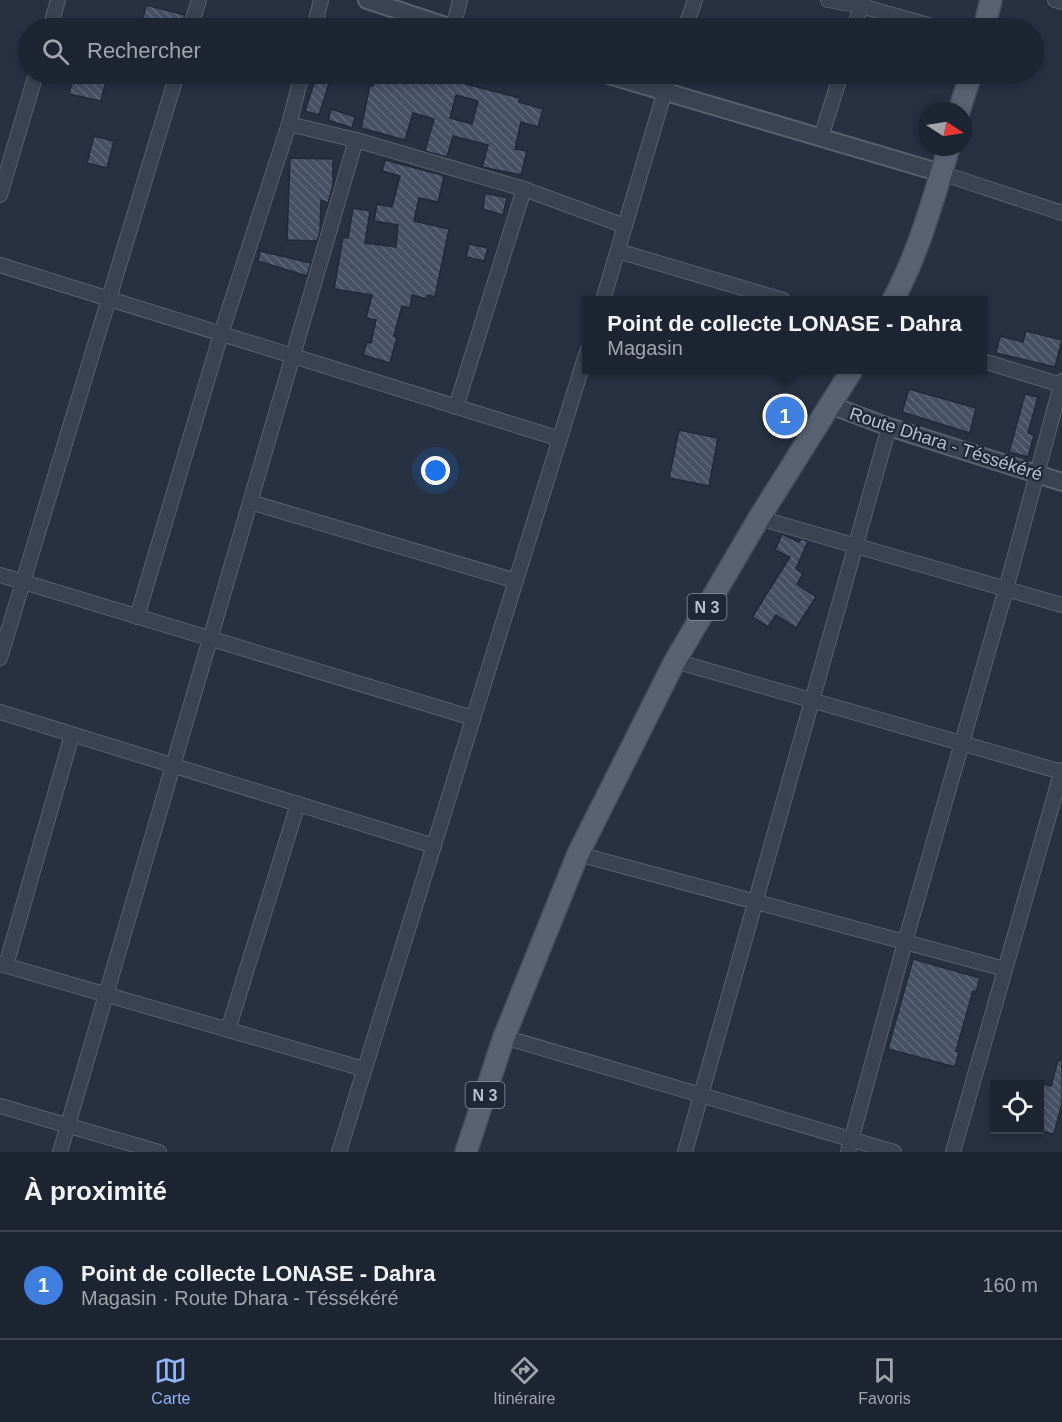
<!DOCTYPE html>
<html lang="fr">
<head>
<meta charset="utf-8">
<style>
	:root { --surface:#1d2532; --page:#2a313e; --text:#f1f3f6; --muted:#a0a5ac; --line:#3b424d; --accent:#91b3f8 }
	body { margin:0; font-family:Helvetica,sans-serif; background:var(--page); color:var(--text) }
	.controls { position:absolute; right:18px; bottom:18px; display:grid; overflow:hidden; border-radius:0px; box-shadow:0 3px 9px #0003 }
	.controls button { width:54px; height:54px; display:grid; place-items:center; padding:0; border:0; border-bottom:2px solid var(--line); background:var(--surface); color:var(--text); font:30px sans-serif }
	.compass { position:absolute; left:918px; top:102px; width:54px; height:54px; border-radius:50%; background:var(--surface); box-shadow:0 3px 9px #0003; rotate:102deg }
	.you { position:absolute; left:436px; top:471px; width:21px; height:21px; margin:-15px; border:4px solid #fff; border-radius:50%; background:#1a73e8; box-shadow:0 0 0 9px #1a73e833 }
	.badge { display:grid; place-items:center; width:39px; height:39px; border-radius:50%; background:var(--accent); color:#fff; font-size:20px; font-weight:700 }
	.pin { position:absolute; translate:-50% -50%; border:3px solid #fff; box-shadow:0 2px 6px #0006 }
	.popup { position:absolute; left:582px; top:296px; width:405px; height:78px; box-sizing:border-box; display:grid; place-content:center; border-radius:0px; background:var(--surface); filter:drop-shadow(0 2px 4px #0005); font-size:20px; white-space:nowrap; color:var(--muted) }
	.popup b { font-size:22px; color:var(--text) }
	.popup::after { content:''; position:absolute; left:50%; top:100%; margin-left:-12px; border:12px solid transparent; border-top-color:var(--surface) }
	.list { margin:0; padding:0; list-style:none }
	h2 { display:flex; justify-content:space-between; align-items:center; height:78px; margin:0; padding:0 24px; font-size:26px }
	h2 small { font-size:20px; font-weight:400; color:var(--muted) }
	.list li { display:grid; grid-template-columns:39px 1fr auto; gap:18px; align-items:center; box-sizing:border-box; height:108px; padding:0 24px; border-top:2px solid var(--line) }
	.list b { display:block; font-size:22px; white-space:nowrap }
	.list p { margin:0; font-size:20px; white-space:nowrap; color:var(--muted) }
	.list em { font-size:20px; font-style:normal; color:var(--muted) }
	.icon { flex:none; width:33px; height:33px; fill:none; stroke:currentColor; stroke-width:2; stroke-linecap:round; stroke-linejoin:round }
	.map { position:relative; flex:none; width:1062px; height:1152px; overflow:hidden }
	.search { position:absolute; background:var(--surface); box-shadow:0 3px 9px #0003; left:18px; right:18px; top:18px; height:66px; display:flex; align-items:center; gap:15px; box-sizing:border-box; padding:0 21px; border-radius:33px; color:var(--muted); font-size:22px }
	.sheet { height:186px; background:var(--surface) }
	nav { display:flex; justify-content:space-around; align-items:center; box-sizing:border-box; height:84px; border-top:2px solid var(--line); background:var(--surface); font-size:16px; color:var(--muted) }
	nav a { display:grid; justify-items:center; gap:3px }
	nav .on { color:var(--accent) }
	.map>svg:first-child { display:block }
</style>
</head>
<body>
<div class="map">
<svg width="1062" height="1152" viewBox="0 0 1062 1152">
	<defs>
		<pattern id="building-back-hatch" width="6" height="6" patternUnits="userSpaceOnUse" patternTransform="scale(1.5)"><rect width="6" height="6" fill="#465164"/><path d="M-1 5l2 2M0 0l6 6M5-1l2 2" fill="none" stroke="#5f6879"/></pattern>
	</defs>
	<rect width="100%" height="100%" fill="#273142"/>
	<g fill="url(#building-back-hatch)" stroke="#222a39" stroke-width="1.5" fill-rule="evenodd">
		<polygon points="146,5 185,15 181,28 150,28 141,26"/>
		<polygon points="74,74 94,74 107,77 101,101 69,94"/>
		<polygon points="317,74 332,74 319,115 305,111"/>
		<path d="M377,74h59l-1,2 85,22 -1,4 24,7 -5,18 -17,-5 -6,27 12,2 -6,24 -39,-8 6,-22 -35,-9 -6,21 -22,-6 9,-32 -21,-6 -8,27 -44,-12 9,-43 3,1zM456,95l22,6 -6,23 -22,-6z"/>
		<polygon points="331,109 355,117 352,128 328,120"/>
		<polygon points="94,136 114,141 107,168 87,163"/>
		<polygon points="290,158 333,159 333,185 328,203 321,200 320,232 317,241 287,240"/>
		<polygon points="385,160 442,175 444,177 438,202 419,198 414,221 449,229 435,297 428,295 427,299 412,295 410,308 402,306 394,336 397,337 390,363 363,355 367,342 371,343 376,320 366,318 372,295 334,289 343,237 348,238 353,208 370,211 365,243 396,247 398,225 374,221 377,204 392,207 400,176 382,171"/>
		<polygon points="485,193 507,198 503,215 483,209"/>
		<polygon points="469,244 488,248 484,261 466,257"/>
		<polygon points="260,251 311,263 307,276 258,261"/>
		<polygon points="1026,331 1062,340 1055,367 996,353 1000,336 1023,342"/>
		<polygon points="909,389 976,408 970,433 902,412"/>
		<polygon points="1025,394 1038,397 1028,433 1034,435 1028,457 1009,452"/>
		<polygon points="679,430 718,438 709,486 669,478"/>
		<polygon points="782,534 799,542 801,539 808,541 796,569 803,574 797,584 816,597 796,628 776,615 768,627 752,617 790,557 775,550"/>
		<polygon points="913,959 980,978 976,992 973,991 956,1051 959,1052 955,1067 888,1049"/>
		<polygon points="1058,1060 1062,1061 1062,1103 1054,1134 1040,1131 1040,1083 1051,1086"/>
	</g>
	<g fill="none" stroke-linecap="round" stroke-linejoin="round">
		<g stroke="#59616f" stroke-width="16">
			<g id="minor">
				<polyline points="828,0 861,6 939,28"/>
				<polyline points="1055,0 1062,2"/>
				<polyline points="50,28 58,0"/>
				<polyline points="190,28 199,0"/>
				<polyline points="314,28 321,0"/>
				<polyline points="453,28 460,0"/>
				<polyline points="685,28 695,0"/>
				<polyline points="854,28 863,0"/>
				<polyline points="289,124 356,140 524,189 625,226"/>
				<polyline points="821,137 841,74"/>
				<polyline points="941,173 1062,213"/>
				<polyline points="0,195 36,74"/>
				<polyline points="618,251 783,300"/>
				<polyline points="0,265 560,439"/>
				<polyline points="603,300 670,74"/>
				<polyline points="983,361 1062,385"/>
				<polyline points="456,407 524,189"/>
				<polyline points="250,502 516,581"/>
				<polyline points="759,518 1062,605"/>
				<polyline points="0,575 473,718"/>
				<polyline points="137,617 221,334 289,124 302,74"/>
				<polyline points="0,658 177,74"/>
				<polyline points="675,661 1062,772"/>
				<polyline points="0,712 434,846"/>
				<polyline points="578,854 1005,969"/>
				<polyline points="0,964 364,1069"/>
				<polyline points="6,965 72,735"/>
				<polyline points="228,1030 298,804"/>
				<polyline points="504,1037 894,1152"/>
				<polyline points="0,1106 159,1152"/>
				<polyline points="60,1152 356,140"/>
				<polyline points="339,1152 587,351"/>
				<polyline points="685,1152 889,427"/>
				<polyline points="848,1152 905,942 1006,589 1062,381"/>
				<polyline points="953,1152 1062,770"/>
			</g>
		</g>
		<g stroke="#59616f" stroke-width="20">
			<g id="tertiary">
				<polyline points="367,0 452,28"/>
				<polyline points="605,74 941,173"/>
				<polyline points="830,405 889,427 1062,482"/>
			</g>
		</g>
		<g stroke="#454c5b" stroke-width="24">
			<g id="primary">
				<polyline points="984,28 991,0"/>
				<polyline points="959,111 971,74"/>
				<path d="M893,300c26,-48 40,-100 56,-153"/>
				<polyline points="466,1152 504,1037 578,854 675,661 759,518 852,370"/>
			</g>
		</g>
		<use href="#minor" stroke="#3b4352" stroke-width="14"/>
		<use href="#tertiary" stroke="#3b4352" stroke-width="16"/>
		<use href="#primary" stroke="#596272" stroke-width="21"/>
	</g>
	<g text-anchor="middle" stroke-width="4.5" stroke-linejoin="round" paint-order="stroke">
		<g fill="#202837" stroke="#8a929f" stroke-width="1.5">
			<rect x="687.5" y="594" width="39" height="26" rx="4.5"/>
			<rect x="465.5" y="1082" width="39" height="26" rx="4.5"/>
		</g>
		<g font-size="16" font-weight="bold" fill="#b8bfcc">
			<text x="707" y="613">N 3</text>
			<text x="485" y="1101">N 3</text>
		</g>
		<g font-size="18" fill="#b8bfcc" stroke="#202837">
			<text transform="translate(946 444) rotate(18)" y="6">Route Dhara - Téssékéré</text>
		</g>
	</g>
</svg>
<div class="controls">
<button><svg class="icon" aria-label="locate" viewBox="0 0 24 24"><circle cx="12" cy="12" r="6"/><path d="M12 2v4M12 18v4M2 12h4M18 12h4"/></svg></button>
</div>
<svg class="compass" viewBox="-18 -18 36 36"><path d="M0-13l5 13h-10z" fill="#e53935"/><path d="M0 13l5-13h-10z" fill="#a0a5ac"/></svg>
<div class="you"></div>
<div class="pin badge" style="left:785px;top:416px;background:#3f7fe0">1</div>
<div class="popup"><b>Point de collecte LONASE - Dahra</b>Magasin</div>
<div class="search"><svg class="icon" aria-label="search" viewBox="0 0 24 24"><circle cx="10" cy="10" r="6"/><path d="M15 15l6 6"/></svg>Rechercher</div>
</div>
<section class="sheet">
<h2>À proximité<small></small></h2>
<ul class="list">
<li><span class="badge" style="background:#3f7fe0">1</span><div><b>Point de collecte LONASE - Dahra</b><p>Magasin · Route Dhara - Téssékéré</p></div><em>160 m</em></li>
</ul>
</section>
<nav>
<a class="on"><svg class="icon" aria-label="map" viewBox="0 0 24 24"><path d="M3 6l6-2 6 2 6-2v14l-6 2-6-2-6 2zM9 4v14M15 6v14"/></svg>Carte</a>
<a><svg class="icon" aria-label="directions" viewBox="0 0 24 24"><path d="M12 3l9 9-9 9-9-9zM9 14v-3h6M13 9l2 2-2 2"/></svg>Itinéraire</a>
<a><svg class="icon" aria-label="saved" viewBox="0 0 24 24"><path d="M7 4h10v16l-5-4-5 4z"/></svg>Favoris</a>
</nav>
</body>
</html>
